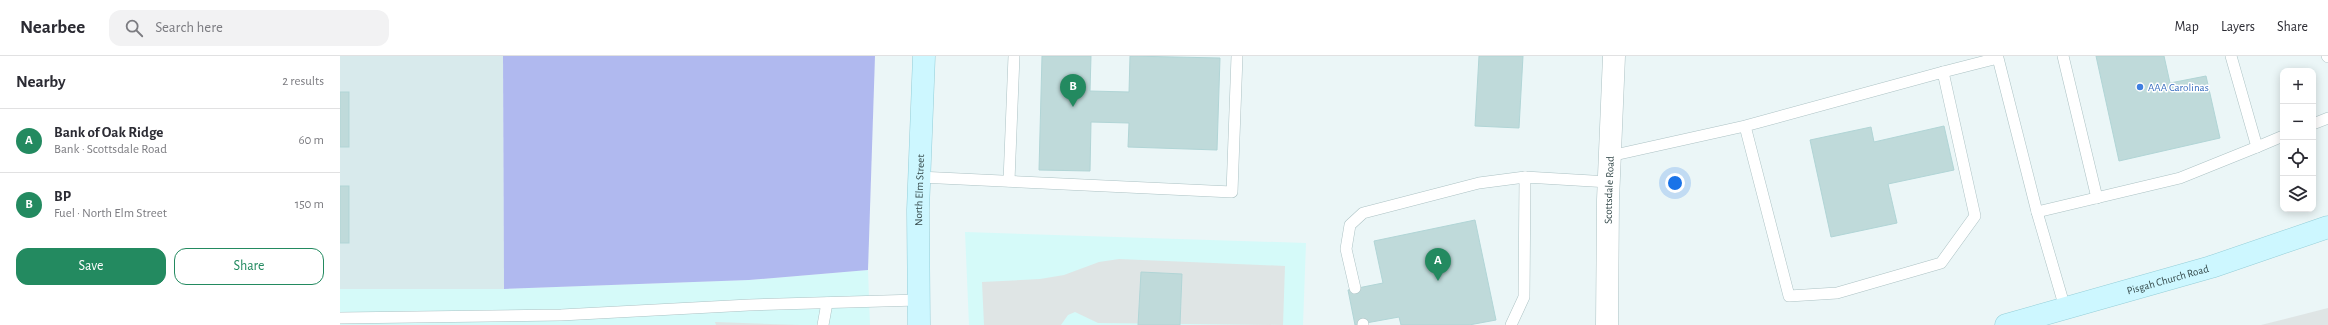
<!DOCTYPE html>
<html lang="en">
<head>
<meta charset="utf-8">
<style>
	:root { --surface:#fff; --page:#f2f2f3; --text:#2b2b33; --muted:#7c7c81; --line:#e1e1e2; --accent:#238a60 }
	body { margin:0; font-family:"Alegreya Sans",sans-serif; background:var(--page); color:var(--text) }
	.controls { position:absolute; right:12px; top:12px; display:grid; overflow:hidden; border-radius:8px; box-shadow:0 2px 10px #0003 }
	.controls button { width:36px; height:36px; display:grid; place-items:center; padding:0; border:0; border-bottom:1px solid var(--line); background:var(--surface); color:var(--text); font:20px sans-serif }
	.you { position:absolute; left:1335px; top:127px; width:14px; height:14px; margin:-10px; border:3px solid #fff; border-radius:50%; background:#1a73e8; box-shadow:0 0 0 6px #1a73e833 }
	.badge { display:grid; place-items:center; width:26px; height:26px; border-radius:50%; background:var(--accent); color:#fff; font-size:13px; font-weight:700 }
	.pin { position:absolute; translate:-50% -33px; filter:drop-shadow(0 1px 2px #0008) }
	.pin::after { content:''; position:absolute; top:21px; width:14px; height:12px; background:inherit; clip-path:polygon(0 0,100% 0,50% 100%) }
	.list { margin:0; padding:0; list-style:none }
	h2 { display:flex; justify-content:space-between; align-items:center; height:52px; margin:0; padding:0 16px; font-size:17px }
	h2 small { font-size:13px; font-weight:400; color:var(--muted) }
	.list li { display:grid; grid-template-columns:26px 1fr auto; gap:12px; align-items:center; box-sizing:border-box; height:64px; padding:0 16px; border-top:1px solid var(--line) }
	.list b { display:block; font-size:15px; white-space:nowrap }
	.list p { margin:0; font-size:13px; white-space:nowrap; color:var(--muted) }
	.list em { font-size:13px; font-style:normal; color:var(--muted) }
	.actions { display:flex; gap:8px; padding:12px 16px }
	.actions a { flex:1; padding:9px 0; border:1px solid var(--accent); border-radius:12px; text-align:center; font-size:14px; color:var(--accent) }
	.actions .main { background:var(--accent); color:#fff }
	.icon { flex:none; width:22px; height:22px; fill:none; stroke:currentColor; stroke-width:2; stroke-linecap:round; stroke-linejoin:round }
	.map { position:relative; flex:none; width:1988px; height:269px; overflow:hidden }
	header { display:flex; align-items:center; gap:24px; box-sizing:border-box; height:56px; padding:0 20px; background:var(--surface); border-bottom:1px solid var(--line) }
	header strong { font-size:19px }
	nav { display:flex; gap:22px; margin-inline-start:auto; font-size:14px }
	.search { width:280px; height:36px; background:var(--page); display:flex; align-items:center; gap:10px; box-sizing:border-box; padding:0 14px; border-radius:12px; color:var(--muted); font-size:15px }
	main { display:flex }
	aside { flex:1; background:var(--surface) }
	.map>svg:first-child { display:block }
</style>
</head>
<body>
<header>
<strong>Nearbee</strong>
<div class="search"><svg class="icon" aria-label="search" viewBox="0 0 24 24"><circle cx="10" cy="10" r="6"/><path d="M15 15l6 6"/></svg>Search here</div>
<nav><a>Map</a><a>Layers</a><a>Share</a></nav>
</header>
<main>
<aside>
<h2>Nearby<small>2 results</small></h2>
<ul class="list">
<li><span class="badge">A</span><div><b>Bank of Oak Ridge</b><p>Bank · Scottsdale Road</p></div><em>60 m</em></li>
<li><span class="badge">B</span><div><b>BP</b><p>Fuel · North Elm Street</p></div><em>150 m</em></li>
</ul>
<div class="actions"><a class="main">Save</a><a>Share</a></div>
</aside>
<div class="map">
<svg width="1988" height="269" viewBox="0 0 1988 269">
	<rect width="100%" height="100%" fill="#ebf6f7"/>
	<polygon fill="#d8eaec" points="0,0 163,0 164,233 0,233"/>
	<g fill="#d5faf9">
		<polygon points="625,176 966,187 963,269 629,269"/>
		<polygon points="528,214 530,269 0,269 0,233 164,233 409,224"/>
	</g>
	<polygon fill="#b0b9ef" points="163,0 535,0 528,214 409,224 164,233"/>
	<g fill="#dfe5e5">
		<polygon points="779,203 945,210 943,269 758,267 735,256 728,259 721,269 644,269 642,226 700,223 724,219 759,206"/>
		<polygon points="1988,252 1988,269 1921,269"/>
		<polygon points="375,266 461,269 376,269"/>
	</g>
	<g fill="#bfdada" stroke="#b1d5d6">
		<polygon points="702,0 751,0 750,35 789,36 790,0 880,2 877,94 788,91 789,67 751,66 750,115 699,114"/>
		<polygon points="1139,0 1183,0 1179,72 1135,70"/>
		<polygon points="1756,0 1824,0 1830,27 1866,20 1880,82 1779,105"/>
		<rect x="0" y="36" width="9" height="55"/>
		<polygon points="1604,70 1614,114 1548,128 1557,167 1491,181 1470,84 1531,71 1534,86"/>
		<rect x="0" y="130" width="9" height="57"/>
		<polygon points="1135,164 1156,264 1129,269 1061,269 1059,261 1015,269 1008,234 1043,227 1034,185"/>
		<polygon points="801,216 842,218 840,269 798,269"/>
	</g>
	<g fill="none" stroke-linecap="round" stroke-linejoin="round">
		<g stroke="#acc2c4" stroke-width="12">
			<g id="lane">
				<polyline points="1723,0 1757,142"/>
				<polyline points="1891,0 1917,91 1943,80"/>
				<polyline points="1987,0 1988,1"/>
				<polyline points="1603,16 1658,2 1697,156 1725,252"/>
				<polyline points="1973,68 1988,62"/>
				<polyline points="1270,100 1405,70 1603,16 1635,160 1601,207 1497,237 1449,240 1405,70"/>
				<polyline points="579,121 892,136 897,0"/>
				<polyline points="669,125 674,0"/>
				<polyline points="1697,156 1840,122 1917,91"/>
				<polyline points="1015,232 1006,193 1010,169 1023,157 1139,127 1185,121"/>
				<polyline points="0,262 221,259 409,249 578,244"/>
				<polyline points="1023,268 1023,269"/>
				<polyline points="483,269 487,247"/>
				<polyline points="1171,269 1184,241 1185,121 1269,126"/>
			</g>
		</g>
		<g stroke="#acc2c4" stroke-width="23">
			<g id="street">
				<path id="s1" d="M1267,269l1,-125 6,-144"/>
			</g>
		</g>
		<g stroke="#94ced8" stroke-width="23">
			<g id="secondary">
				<path id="s2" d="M579,269l-1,-115 6,-154"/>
				<path id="s3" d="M1666,269l205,-58 117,-40"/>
			</g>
		</g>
		<use href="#lane" stroke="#fff" stroke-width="11"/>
		<use href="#street" stroke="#fff" stroke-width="22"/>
		<use href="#secondary" stroke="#cdf7ff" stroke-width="22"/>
	</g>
	<circle fill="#3f7fe0" stroke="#fff" stroke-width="1.5" cx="1800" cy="31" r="4"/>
	<g text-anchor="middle" stroke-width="3" stroke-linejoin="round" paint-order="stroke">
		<g font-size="11" fill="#366cbe" stroke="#fff" text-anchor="start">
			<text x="1808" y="35">AAA Carolinas</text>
		</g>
		<g font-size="11" fill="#374c4d" stroke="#fff">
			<text dy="4" stroke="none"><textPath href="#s2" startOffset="135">North Elm Street</textPath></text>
			<text dy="4" stroke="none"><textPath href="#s1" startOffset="135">Scottsdale Road</textPath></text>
			<text dy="4" stroke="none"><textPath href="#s3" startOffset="168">Pisgah Church Road</textPath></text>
		</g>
	</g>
</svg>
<div class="controls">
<button>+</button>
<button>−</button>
<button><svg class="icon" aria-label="locate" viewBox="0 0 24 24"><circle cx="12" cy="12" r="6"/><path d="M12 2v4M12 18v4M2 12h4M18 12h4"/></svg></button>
<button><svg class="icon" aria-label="layers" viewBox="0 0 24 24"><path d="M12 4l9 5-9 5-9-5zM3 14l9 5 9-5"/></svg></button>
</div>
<div class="you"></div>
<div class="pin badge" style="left:1098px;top:225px">A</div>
<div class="pin badge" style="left:733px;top:51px">B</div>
</div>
</main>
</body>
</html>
